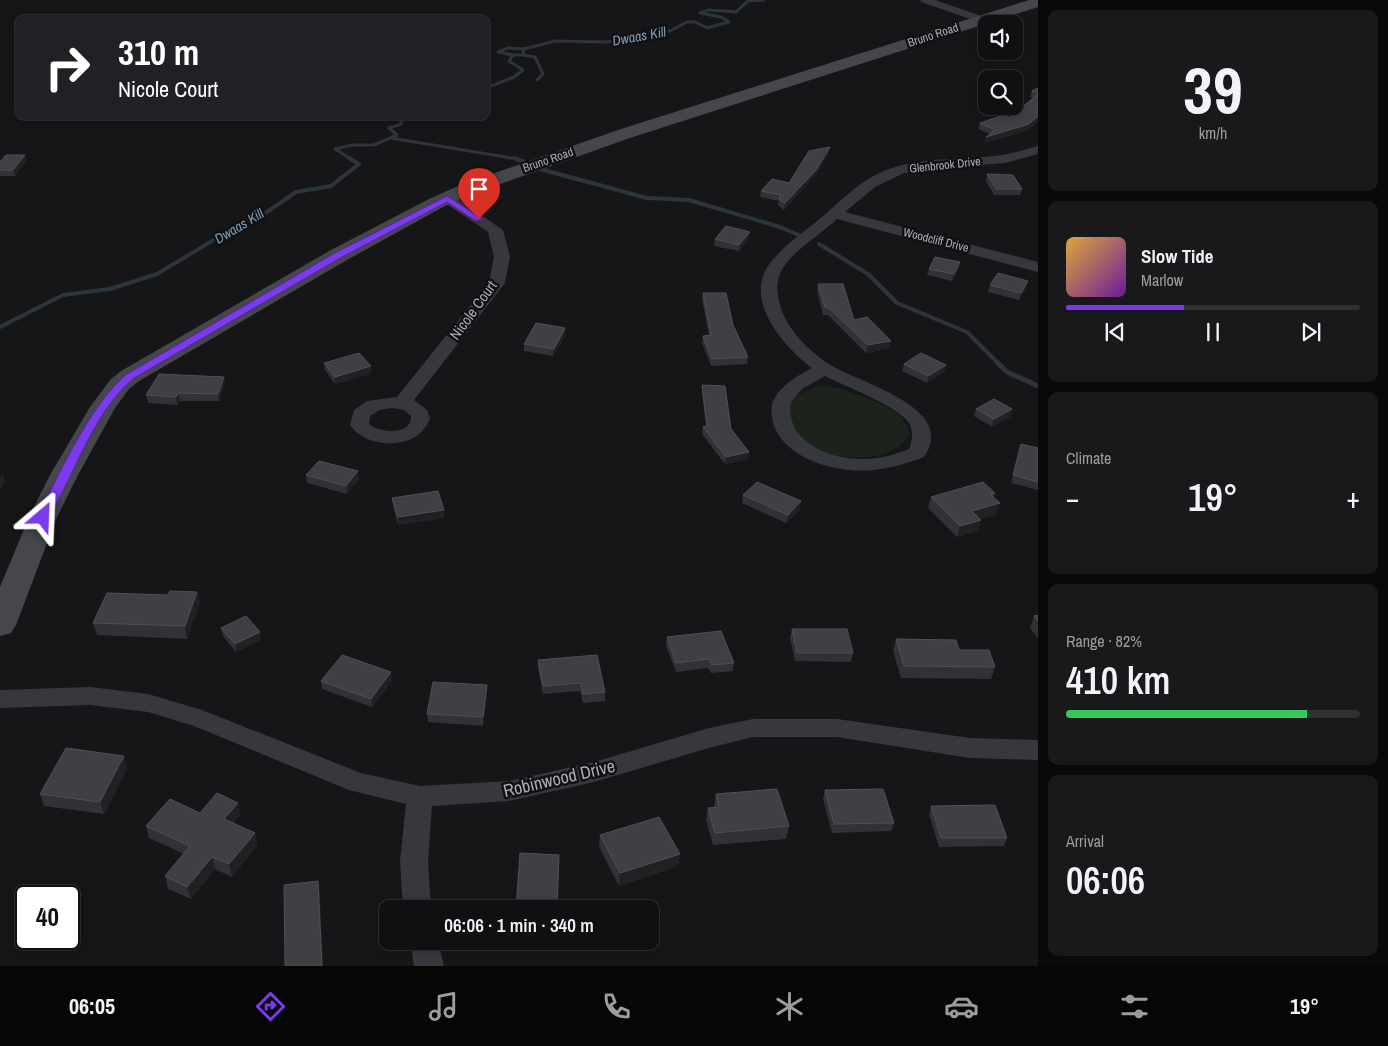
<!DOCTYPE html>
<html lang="en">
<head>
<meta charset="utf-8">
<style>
  :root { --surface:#101012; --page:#19191b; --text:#f1f3f6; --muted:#9c9d9f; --line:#303032; --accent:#7c3aed }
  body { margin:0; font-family:"Archivo Narrow",sans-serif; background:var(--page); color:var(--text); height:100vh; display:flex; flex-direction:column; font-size:19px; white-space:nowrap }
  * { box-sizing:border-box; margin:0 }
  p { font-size:16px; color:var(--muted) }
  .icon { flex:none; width:28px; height:28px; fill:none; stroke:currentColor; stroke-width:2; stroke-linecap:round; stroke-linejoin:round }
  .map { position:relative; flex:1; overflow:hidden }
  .panel { display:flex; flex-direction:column; gap:10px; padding:10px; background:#09090a; width:350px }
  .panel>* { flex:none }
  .guide { position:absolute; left:15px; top:15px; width:475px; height:105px; border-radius:10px; box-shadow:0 2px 8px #0003,0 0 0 1px var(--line); background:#202124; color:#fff; overflow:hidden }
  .controls { position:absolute; left:978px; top:15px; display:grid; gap:10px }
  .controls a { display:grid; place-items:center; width:45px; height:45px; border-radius:10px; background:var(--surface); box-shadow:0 2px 8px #0003,0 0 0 1px var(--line); font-size:25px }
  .speed { position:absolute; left:15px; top:885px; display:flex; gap:10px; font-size:25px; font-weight:700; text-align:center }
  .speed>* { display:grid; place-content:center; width:65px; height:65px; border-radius:50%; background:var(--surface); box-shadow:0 2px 8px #0003,0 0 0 1px var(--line); line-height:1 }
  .speed .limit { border:2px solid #111; border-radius:8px; background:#fff; color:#111 }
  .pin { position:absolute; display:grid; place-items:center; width:42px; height:42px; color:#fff; margin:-51px -21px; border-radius:50% 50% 50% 0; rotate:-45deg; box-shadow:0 0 5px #0007 }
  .pin .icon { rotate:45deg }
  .me { position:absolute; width:55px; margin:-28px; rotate:26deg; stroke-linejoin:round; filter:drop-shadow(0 0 4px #0008) }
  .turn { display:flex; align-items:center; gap:18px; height:105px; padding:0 20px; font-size:22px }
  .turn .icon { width:65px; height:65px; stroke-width:2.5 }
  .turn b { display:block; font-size:35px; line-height:42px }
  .big { font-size:38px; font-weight:600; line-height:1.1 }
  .panel .card { flex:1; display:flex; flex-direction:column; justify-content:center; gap:8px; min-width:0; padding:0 18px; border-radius:10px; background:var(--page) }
  .panel .dial { align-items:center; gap:0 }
  .dial b { font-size:65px; line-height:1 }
  .song { display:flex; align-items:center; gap:15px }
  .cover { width:60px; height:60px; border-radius:8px; background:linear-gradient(135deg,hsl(40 70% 55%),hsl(280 70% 35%)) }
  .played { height:5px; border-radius:2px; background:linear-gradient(90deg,var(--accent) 40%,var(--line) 40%) }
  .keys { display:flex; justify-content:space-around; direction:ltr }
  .heat { display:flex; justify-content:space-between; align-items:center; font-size:28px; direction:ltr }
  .charge { height:8px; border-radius:4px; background:linear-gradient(90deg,#34c759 82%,var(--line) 0) }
  .trip { position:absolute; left:379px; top:900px; width:280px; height:50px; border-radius:10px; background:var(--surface); box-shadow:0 2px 8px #0003,0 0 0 1px var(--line); font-weight:600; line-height:50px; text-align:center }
  .tab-bar { display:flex; height:80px; justify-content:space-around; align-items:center; background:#060607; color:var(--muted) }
  .tab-bar .icon { width:35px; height:35px }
  .tab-bar .on { color:var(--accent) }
  .tab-bar b { font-size:22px; color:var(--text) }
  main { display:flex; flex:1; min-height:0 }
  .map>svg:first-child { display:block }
  .green { fill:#1c231d }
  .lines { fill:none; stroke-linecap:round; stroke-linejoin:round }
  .stream-far2 { stroke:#2c353c; stroke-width:3 }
  .stream-far1 { stroke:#2c353c; stroke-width:4 }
  .stream { stroke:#2c353c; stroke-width:5 }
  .street { fill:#37383d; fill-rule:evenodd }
  .secondary { fill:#45474d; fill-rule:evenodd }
  .wall { fill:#323236 }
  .shaded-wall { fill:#212124 }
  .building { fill:#3f3f44; stroke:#4f5156 }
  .route { fill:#7c3aed; stroke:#51269a }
  .labels { text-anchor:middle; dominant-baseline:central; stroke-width:5; stroke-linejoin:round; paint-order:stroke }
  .far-street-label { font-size:12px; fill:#a8adb8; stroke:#111113 }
  .far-water-label { font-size:14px; font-style:italic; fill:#7f9bb3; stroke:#111113 }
  .street-label { font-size:15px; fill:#a8adb8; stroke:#111113 }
  .near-street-label { font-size:18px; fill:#a8adb8; stroke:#111113 }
</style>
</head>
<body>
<main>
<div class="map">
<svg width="1038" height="966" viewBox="0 0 1038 966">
  <rect width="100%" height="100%" fill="#161618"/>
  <path class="green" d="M820,386c19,0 66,17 80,30 5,5 7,11 10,17 -15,34 -87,29 -110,6 -10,-10 -10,-24 -10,-36l9,-9z"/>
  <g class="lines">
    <path class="stream-far2" d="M513,55l-15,-3 10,-4 16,1
      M523,55l12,2 8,17 -6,6
      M486,88l28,-11 9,-7 -14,-9 4,-6h10l1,-6 31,-8 49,1 25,-2 22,-9h19l17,-9h8l12,6 22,-6 -8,-5 -21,-4 9,-3 27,2 12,-11 16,-1
      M391,138l126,21
      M351,159l-16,-10 17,-4h22l23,-10 -8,-7 12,-4v-8"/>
    <path class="stream-far1" d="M514,158l11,4
      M540,169l107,29 42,2 91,27 21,9
      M819,244l49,30 29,29 70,29 32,32
      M0,327l63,-32 47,-6 47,-15 85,-51 25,-11 29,-20 35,-6 28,-22 -10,-6"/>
    <path class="stream" d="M997,362l10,10 31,14"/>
    <path class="street" d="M920,0h15l49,17 2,2 -2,2h-8l-55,-19z
      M1038,146v8l-33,9 -66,5 -35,5 -29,14 -30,25 193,50v10l-201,-53c-16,16 -49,34 -57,55 -5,12 -2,25 2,37 8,21 28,41 47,53 29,19 130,43 95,93 -24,9 -49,16 -75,13 -30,-3 -71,-18 -77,-52 -1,-6 -1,-13 2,-19 8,-15 24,-23 38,-31 -27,-20 -68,-66 -44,-102 14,-20 35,-33 53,-48 22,-19 42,-41 71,-50 33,-11 68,-8 102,-12 15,-1 29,-6 44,-10zM825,376c19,10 73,30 84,47 5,8 3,18 0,26 -15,6 -30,10 -46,10 -32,1 -79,-17 -72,-57l11,-13z
      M447,194l5,1 51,35 7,27 -5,26 -91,117 13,10 3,9c-3,6 -6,11 -12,16 -19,14 -55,10 -68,-10l4,-15 13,-9 30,-4 92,-115 5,-25 -6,-25 -46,-31 -2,-3 2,-3zM392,408l12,2 7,6c1,20 -32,17 -42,8l1,-8 10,-6z
      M90,687l58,7 54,16 159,63 59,13 89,-5 85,-19 115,-34 44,-9h84l133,19 68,2v20l-68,-2 -133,-21h-84l-44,11 -115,34 -85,19 -77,5 -4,55 3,48h-28l-3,-48 6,-57 -57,-14 -155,-64 -46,-14 -58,-7 -90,3v-18z
      M410,941h28l6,25h-30z"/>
    <path class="secondary" d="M1029,0h9v7l-408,131 -158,56 -29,13 -96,53 -208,121 -10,8 -14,19 -37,67 -21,42 -41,108 -5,8 -11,3v-49l29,-70 21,-42 40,-68 21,-28 10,-8 210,-121 98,-51 29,-13 160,-56z"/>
  </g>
  <path class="wall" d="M1038,88v33l-10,9 -43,13 1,-6 4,-3 -12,-5 2,-6 29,-5 24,-20 -3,-1 2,-6z
    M829,153l-14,23 -31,34 -6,-5 1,-4 -19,-4 1,-6 28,-8z
    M25,155l1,6 -11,15h-15v-14z
    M987,174l35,15 -2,6h-26l-8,-14z
    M715,239h34l-10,12 -25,-5z
    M929,269h30l-7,12 -25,-6z
    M818,284l36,36 36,28 -24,5 -38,-38h-5l-6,-24z
    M990,285l36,3 -7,12 -31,-8z
    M703,293l30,32 15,32 -1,7 -36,2 -9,-23 1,-7 6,-1 -7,-35z
    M565,328v8l-12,20 -29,-5v-7z
    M324,363l47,11 -36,10 -10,-14z
    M904,364l42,1 -2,7 -17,11 -25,-12z
    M224,377l1,7 -6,17h-39l-3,4 -29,-2 -2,-8z
    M702,385l29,44 18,23 -1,7 -23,5 -23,-30 1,-7 3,-1 -4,-34z
    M976,409h36l-2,8 -18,10 -18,-11z
    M1021,444l17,4v42l-27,-7z
    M306,475l53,4 -12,15 -40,-11z
    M995,493l-2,5 3,17 -15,4 -3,12 -21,6 -29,-29 3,-11z
    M743,495l57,14 -14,14 -44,-20z
    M392,498l52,12v8l-46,7 -5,-19z
    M197,592l3,11 -13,36 -90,-4 -4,-12 75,-28z
    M1038,615v23l-8,-10 4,-12z
    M221,628l39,4 1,8 -25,12 -13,-16z
    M792,629l61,24 -2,9 -56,-1 -5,-24z
    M667,637l67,26 -1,8 -22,2 -3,-5 -32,4 -10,-27z
    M896,639l99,28 -4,12 -90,-1 -8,-27z
    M538,660l67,32v9l-22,2 -3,-12 -37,3 -5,-26z
    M392,680l-20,27 -50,-18 -1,-8z
    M487,685v8l-4,33 -55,-4 -1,-8z
    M127,768l-23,46 -60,-8 -4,-12z
    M825,790l69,33 -3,8 -59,2 -9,-34z
    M716,794l73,32 -3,13 -73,6 -7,-25 2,-12 6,-1z
    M931,806l76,32 -3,8 -65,1 -10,-33z
    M240,815l-7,8 22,10 2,12 -25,32 -17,-8 -24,30 -23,-10 -3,-13 19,-22 -35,-16 -3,-12z
    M600,835l80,19 -2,12 -59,20 -20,-39z
    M515,941h40v3z"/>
  <path class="shaded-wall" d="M1038,116v5l-10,9 -43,13 1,-6z
    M830,147l-1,6 -14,23 -31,34 1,-7z
    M25,155l1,6 -11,15 -2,-6z
    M750,232l-1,7 -10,12v-6z
    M960,262l-1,7 -7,12 2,-7z
    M1028,281l-2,7 -7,12 2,-7z
    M565,328v8l-12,20 1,-7z
    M891,341l-1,7 -24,5 2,-8z
    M946,365l-2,7 -17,11 1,-7z
    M371,366v8l-36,10v-7z
    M224,377l1,7 -6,17 -1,-7z
    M178,393l2,8 -3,4 -1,-8z
    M1012,409l-2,8 -18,10 2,-8z
    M749,452l-1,7 -23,5 1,-7z
    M358,471l1,8 -12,15 -1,-8z
    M2,473l3,8 -5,9v-12z
    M801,501l-1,8 -14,14 2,-8z
    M1000,503l-4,12 -27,7 3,-11z
    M444,510v8l-46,7v-8z
    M981,520l-3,11 -21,6 3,-11z
    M197,592l3,11 -13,36 -2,-13z
    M260,632l1,8 -25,12 -1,-8z
    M391,672l1,8 -20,27 -1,-8z
    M487,685v8l-4,33v-9z
    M124,756l3,12 -23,46 -4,-12z
    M238,803l2,12 -13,17 -3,-13z
    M255,833l2,12 -25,32 -3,-13z
    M680,854l-2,12 -59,20 1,-13z
    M212,857l3,12 -24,30 -4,-12z
    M318,881l2,12 3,73h-1z"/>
  <path class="building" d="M1038,88v5l-6,-2z
    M1038,94v22l-9,8 -43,13 9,-7 -15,-7 24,-8 5,3z
    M830,147l-14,23 -31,33 -6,-4 2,-4 -20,-4 11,-12 17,4 20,-32z
    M6,155h19l-12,15h-13v-8z
    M987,174l26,1 9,14h-26z
    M726,226l24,6 -11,13 -24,-6z
    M935,257l25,5 -6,12 -25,-5z
    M998,273l30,8 -7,12 -31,-8z
    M818,284h25l11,36 13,-3 24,24 -23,4 -39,-37 -4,-1z
    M703,293h23l7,32 15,32 -36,2 -9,-23 8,-1z
    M536,323l29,5 -11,21 -30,-5z
    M359,353l12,13 -36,11 -11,-14z
    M921,353l25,12 -18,11 -24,-12z
    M159,374l65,3 -6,17 -40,-1 -2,4 -30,-2z
    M702,385l23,1 6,43 18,23 -23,5 -23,-30 4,-1z
    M994,399l18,10 -18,10 -18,-10z
    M1021,444l17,4v34l-25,-7z
    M319,461l39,10 -12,15 -40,-11z
    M757,482l44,19 -13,14 -45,-20z
    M983,482l12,11 -5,1 10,9 -28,8 9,9 -21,6 -29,-29z
    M438,491l6,19 -46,7 -6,-19z
    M170,591l27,1 -12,34 -92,-3 14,-30 61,2z
    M1038,615v6l-4,-5z
    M246,616l14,16 -25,12 -14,-16z
    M792,629h55l6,24h-56z
    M721,631l13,32 -22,2 -3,-6 -33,4 -9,-26z
    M896,639l60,1 3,10h30l6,17 -91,-1z
    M342,655l49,17 -20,27 -50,-18z
    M597,655l8,37 -22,2 -2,-11 -38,3 -5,-26z
    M433,682l54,3 -4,32 -56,-3z
    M66,748l58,8 -24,46 -60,-8z
    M777,789l12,37 -74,7 -7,-25 11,-1 -3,-13z
    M883,789l11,34 -60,1 -9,-34z
    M217,793l21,10 -14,16 31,14 -26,31 -17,-7 -25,30 -22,-11 25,-30 -44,-20 24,-27 30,14z
    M995,805l12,33h-66l-10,-32z
    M659,817l21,37 -60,19 -20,-38z
    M520,853l39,2 -2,54h-41z
    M318,881l4,85h-37l-1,-81z"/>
  <path class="route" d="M447,196l36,23 -7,2 -29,-19 -105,55 -208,121c-42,35 -59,97 -87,142h-8l-2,-3c22,-42 54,-114 90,-143l208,-121z"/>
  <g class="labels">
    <g class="far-street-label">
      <text transform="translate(933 35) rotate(-18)">Bruno Road</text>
      <text transform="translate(548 160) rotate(-19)">Bruno Road</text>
      <text transform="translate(945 165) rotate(-6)">Glenbrook Drive</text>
      <text transform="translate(936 240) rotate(14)">Woodcliff Drive</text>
    </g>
    <g class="far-water-label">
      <text transform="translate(639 36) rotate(-10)">Dwaas Kill</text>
      <text transform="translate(239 226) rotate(-31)">Dwaas Kill</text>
    </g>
    <g class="street-label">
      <text transform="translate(473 310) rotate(-54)">Nicole Court</text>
    </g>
    <g class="near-street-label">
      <text transform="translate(559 778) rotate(-13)">Robinwood Drive</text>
    </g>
  </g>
</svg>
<div class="controls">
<a><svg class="icon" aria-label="sound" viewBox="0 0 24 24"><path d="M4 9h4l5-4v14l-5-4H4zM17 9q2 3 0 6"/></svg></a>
<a><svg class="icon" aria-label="search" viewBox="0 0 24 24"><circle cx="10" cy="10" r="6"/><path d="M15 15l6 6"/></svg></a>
</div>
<div class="speed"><div class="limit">40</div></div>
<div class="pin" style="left:479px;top:219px;background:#d93025"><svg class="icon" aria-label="arrive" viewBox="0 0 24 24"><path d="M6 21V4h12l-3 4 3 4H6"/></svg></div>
<svg class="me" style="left:43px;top:517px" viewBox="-20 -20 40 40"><path d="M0-17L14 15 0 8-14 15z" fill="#7c3aed" stroke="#fff" stroke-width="4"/></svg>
<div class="trip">06:06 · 1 min · 340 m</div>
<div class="guide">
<div class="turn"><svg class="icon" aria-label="right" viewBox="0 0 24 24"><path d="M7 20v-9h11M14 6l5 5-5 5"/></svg><div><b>310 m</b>Nicole Court</div></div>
</div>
</div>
<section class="panel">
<div class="card dial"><b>39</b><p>km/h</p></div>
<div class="card">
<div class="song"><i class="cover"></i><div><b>Slow Tide</b><p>Marlow</p></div></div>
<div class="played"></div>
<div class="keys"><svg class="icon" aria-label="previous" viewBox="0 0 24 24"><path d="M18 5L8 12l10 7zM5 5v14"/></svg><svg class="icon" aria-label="pause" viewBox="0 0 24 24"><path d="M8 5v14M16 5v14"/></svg><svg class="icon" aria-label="next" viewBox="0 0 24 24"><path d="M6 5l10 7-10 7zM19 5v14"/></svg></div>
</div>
<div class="card"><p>Climate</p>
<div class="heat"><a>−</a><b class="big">19°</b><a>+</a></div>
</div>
<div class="card"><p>Range · 82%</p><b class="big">410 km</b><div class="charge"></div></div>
<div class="card"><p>Arrival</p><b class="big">06:06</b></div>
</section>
</main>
<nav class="tab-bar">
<b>06:05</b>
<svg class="icon on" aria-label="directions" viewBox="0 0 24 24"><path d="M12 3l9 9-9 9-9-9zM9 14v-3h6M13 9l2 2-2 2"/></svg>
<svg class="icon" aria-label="music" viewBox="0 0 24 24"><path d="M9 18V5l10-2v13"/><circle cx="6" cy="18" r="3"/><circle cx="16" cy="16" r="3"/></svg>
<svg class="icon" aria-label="phone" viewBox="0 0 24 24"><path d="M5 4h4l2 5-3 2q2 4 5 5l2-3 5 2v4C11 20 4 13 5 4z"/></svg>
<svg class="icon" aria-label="climate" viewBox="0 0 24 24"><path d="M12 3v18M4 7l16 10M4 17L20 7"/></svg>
<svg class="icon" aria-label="car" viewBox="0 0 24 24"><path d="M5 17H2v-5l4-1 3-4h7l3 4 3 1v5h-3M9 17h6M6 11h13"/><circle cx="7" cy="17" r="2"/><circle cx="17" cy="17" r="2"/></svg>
<svg class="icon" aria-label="filters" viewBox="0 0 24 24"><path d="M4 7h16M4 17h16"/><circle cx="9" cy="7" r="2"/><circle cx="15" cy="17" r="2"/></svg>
<b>19°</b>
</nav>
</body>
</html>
